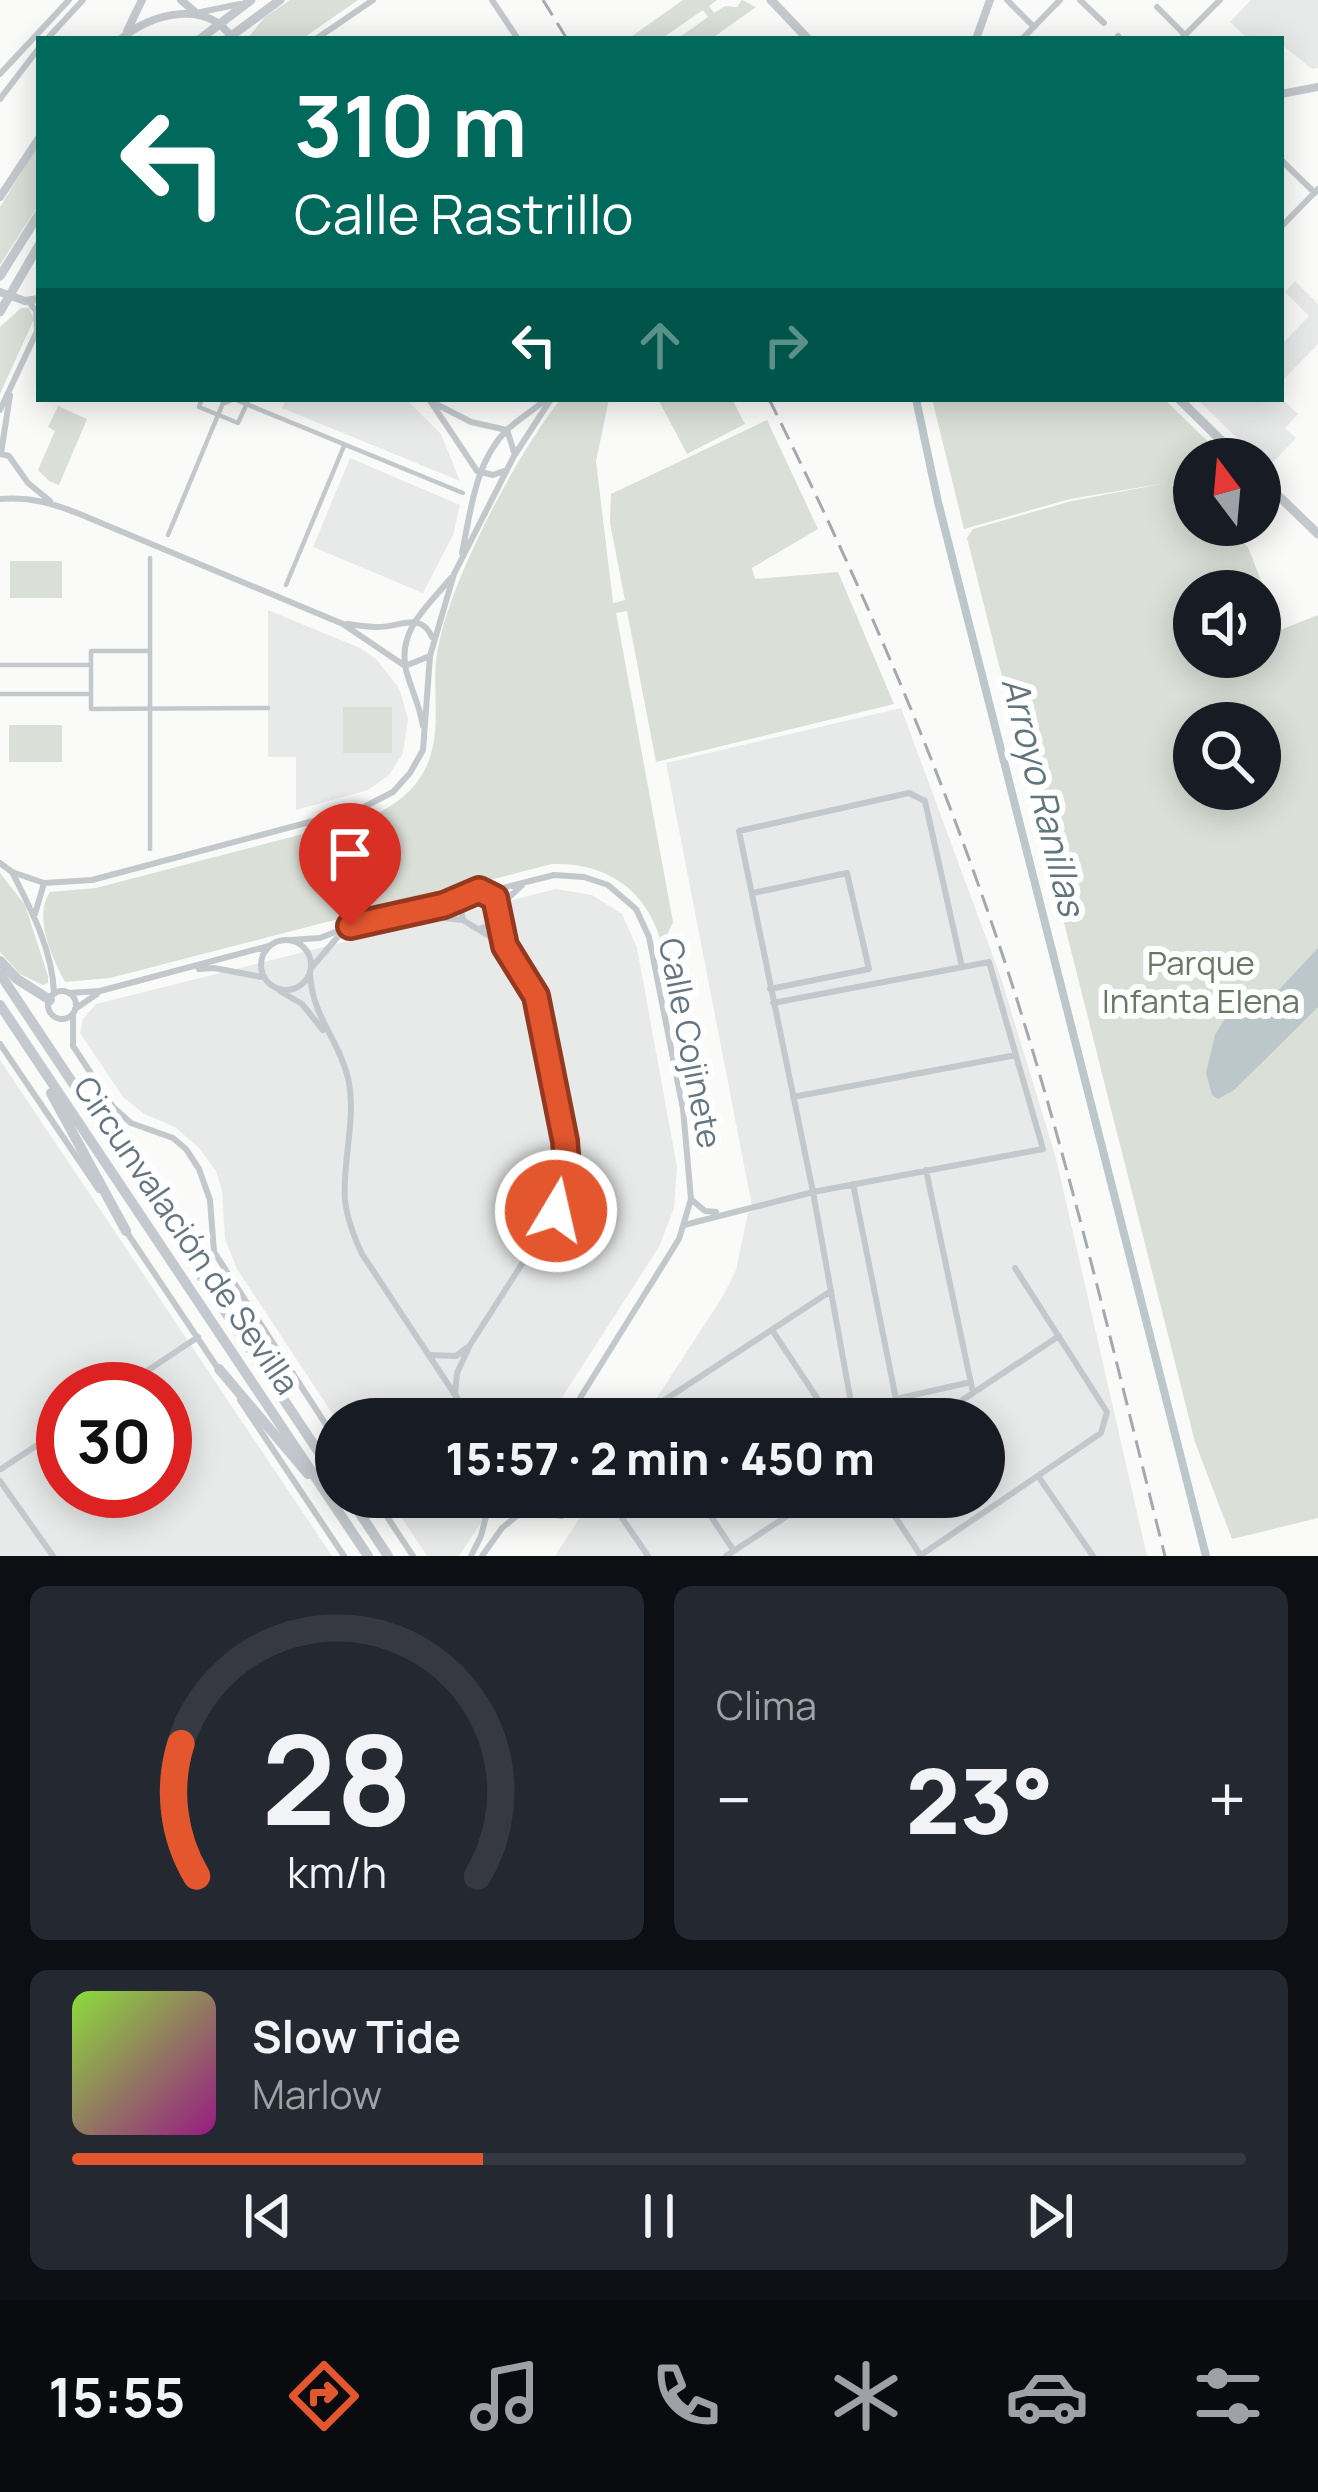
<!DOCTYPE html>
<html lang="es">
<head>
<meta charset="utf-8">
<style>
  :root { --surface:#171b24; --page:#242831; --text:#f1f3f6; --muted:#9ea1a6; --line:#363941; --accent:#e4572e }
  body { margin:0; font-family:Manrope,sans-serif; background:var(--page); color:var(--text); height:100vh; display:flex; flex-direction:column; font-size:45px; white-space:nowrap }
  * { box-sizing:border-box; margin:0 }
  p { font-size:39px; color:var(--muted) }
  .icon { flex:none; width:66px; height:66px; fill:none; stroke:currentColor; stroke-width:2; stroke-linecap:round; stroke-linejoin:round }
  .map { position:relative; height:1556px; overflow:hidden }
  .drawer { display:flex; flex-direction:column; gap:30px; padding:30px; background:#0d0f14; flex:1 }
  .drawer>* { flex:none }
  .banner { position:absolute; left:36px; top:36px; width:1248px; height:366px; border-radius:0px; box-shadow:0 6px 30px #0003; background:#00695c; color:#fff; overflow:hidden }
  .needle { width:78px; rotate:344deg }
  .buttons { position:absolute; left:1173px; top:438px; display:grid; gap:24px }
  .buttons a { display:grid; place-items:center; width:108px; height:108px; border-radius:50%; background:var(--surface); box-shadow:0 6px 30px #0003; font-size:60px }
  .speed { position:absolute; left:36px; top:1362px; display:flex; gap:24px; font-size:60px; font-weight:700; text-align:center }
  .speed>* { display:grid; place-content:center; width:156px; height:156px; border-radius:50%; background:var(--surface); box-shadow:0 6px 30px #0003; line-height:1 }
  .speed .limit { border:18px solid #d22; background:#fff; color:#111 }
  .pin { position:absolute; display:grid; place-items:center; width:102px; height:102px; color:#fff; margin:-123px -51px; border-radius:50% 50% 50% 0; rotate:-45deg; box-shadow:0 0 12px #0007 }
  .pin .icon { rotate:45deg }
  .me { position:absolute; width:132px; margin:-66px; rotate:9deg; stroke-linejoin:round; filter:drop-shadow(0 0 9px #0008) }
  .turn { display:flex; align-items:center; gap:42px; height:252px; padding:0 60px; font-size:54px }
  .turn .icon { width:156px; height:156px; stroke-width:2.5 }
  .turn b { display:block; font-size:84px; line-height:102px }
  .lanes { display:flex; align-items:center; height:114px; padding:0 60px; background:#0003; justify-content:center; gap:60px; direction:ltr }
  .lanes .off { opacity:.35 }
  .big { font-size:90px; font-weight:800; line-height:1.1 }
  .drawer .tile { flex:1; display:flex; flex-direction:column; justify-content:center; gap:18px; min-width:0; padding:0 42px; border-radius:18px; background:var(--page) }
  .drawer .dial { align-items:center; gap:0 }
  .dial svg { height:312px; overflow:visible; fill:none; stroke:var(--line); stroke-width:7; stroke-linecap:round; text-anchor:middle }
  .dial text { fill:var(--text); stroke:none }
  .song { display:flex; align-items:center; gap:36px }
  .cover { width:144px; height:144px; border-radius:18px; background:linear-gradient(135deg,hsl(90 70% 55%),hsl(310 70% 35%)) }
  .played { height:12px; border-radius:6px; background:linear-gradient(90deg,var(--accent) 35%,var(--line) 35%) }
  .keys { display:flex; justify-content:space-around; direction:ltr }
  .heat { display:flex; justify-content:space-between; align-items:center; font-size:66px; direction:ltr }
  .drawer .tiles { flex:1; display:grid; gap:30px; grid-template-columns:1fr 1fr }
  .tile:last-child { grid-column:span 2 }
  .trip { position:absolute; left:315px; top:1398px; width:690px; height:120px; border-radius:60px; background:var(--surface); box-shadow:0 6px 30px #0003; font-weight:800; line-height:120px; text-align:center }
  .menu { display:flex; height:192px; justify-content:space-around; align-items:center; background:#090b0e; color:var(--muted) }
  .menu .icon { width:84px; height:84px }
  .menu .selected { color:var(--accent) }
  .menu b { font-size:54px; color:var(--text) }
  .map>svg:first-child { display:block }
  .built { fill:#e8e9e9; fill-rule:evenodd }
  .green { fill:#dadfd7; fill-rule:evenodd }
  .water { fill:#bbc7cb }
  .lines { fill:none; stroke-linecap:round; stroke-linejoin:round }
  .canal { stroke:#bbc7cb; stroke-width:8 }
  .pedestrian { stroke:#c3c8cc; stroke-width:4.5 }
  .minor { stroke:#c3c8cc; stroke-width:6 }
  .tertiary { stroke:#c3c8cc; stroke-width:8 }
  .secondary { stroke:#c3c9ce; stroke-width:9 }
  .primary { stroke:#c3c9ce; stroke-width:9 }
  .motorway { stroke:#c3c9ce; stroke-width:10 }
  .rail { stroke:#a2aab0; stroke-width:3; stroke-dasharray:18 9; stroke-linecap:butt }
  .route-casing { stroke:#94391e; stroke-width:30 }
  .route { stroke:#e4572e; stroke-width:21 }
  .labels { text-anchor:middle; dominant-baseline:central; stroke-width:12; stroke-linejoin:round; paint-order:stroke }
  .park-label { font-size:33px; fill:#687a64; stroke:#fff }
  .street-label { font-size:33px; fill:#657683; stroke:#fff }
  .water-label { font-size:36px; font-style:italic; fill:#60757c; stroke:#fff }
</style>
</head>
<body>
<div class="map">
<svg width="1318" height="1556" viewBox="0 0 1318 1556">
  <rect width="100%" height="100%" fill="#fafaf8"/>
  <path class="built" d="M1251,0h67v68l-6,1 -31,-25v-5h-33l-18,-17z
    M1295,281l23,23v40l-37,38v-37l28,-29 -24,-24z
    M1281,398l17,16 -13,14 11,10 -28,30 -71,-69z
    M286,399h120l35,35 19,47 -178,-73z
    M350,458l110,47 -7,30 -30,58 -110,-46z
    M268,610l92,38 16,11 23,29 9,31 -5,34 -14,22 -21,15 -72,20v-53h-28z
    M901,708l100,270 55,180 91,398h-592l38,-59h391v-78h-341l80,-123 13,-26 12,-57 5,-2 -87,-448z
    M556,889l36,6 30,19 15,34 40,219 -3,41 -15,39 -111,172h-212l-99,-150 -12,-30 -3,-49 -6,-19 -17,-23 -24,-21 -31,-13 -21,-17 -43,-64 3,-14 13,-15z
    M0,1060l332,496h-332zM63,1389h102v102h-102z
    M388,1497h110l-39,59h-32z"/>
  <path class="green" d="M290,0h68l-56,39h-55l18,-22z
    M683,0h34l-8,6 5,7 11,-7 12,1 5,-7 14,7 -45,32h-34l31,-22 -5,-7 -42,29h-33z
    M39,143v61l-39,61v-58z
    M21,308h8l5,11 -34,75v-67z
    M561,399h48l-13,62 17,142 12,-3 -15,-77 1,-29 156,-74 51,109 -66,39 3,11 83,-7 56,132 -238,58 -29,-151 -11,2 57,309 -11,24c-13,-55 -55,-84 -110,-82l-442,114 -45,4c-13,-24 -32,-66 -15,-90l46,-4 276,-72c23,-11 43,-25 54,-49 18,-37 4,-80 12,-119 13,-69 79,-195 123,-249z
    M658,399h74l13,25 -58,30z
    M932,399h232l62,60h-32v17l-23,9 23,13v27h31l23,22 32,83 38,-15v903l-86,21 -37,-97 -228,-904 6,-9 99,-28 94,-18 -96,16 -106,30zM1194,591h66v66h-66zM1194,723h66v66h-66z
    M58,406l29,13 -28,66 -10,-4 -11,-11 17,-39 -7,-4z
    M10,561h52v37h-52z
    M343,707h49v46h-49z
    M9,725h53v37h-53z
    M0,873l25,32 23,71v7l-5,2 -23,-11 -20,-22z"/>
  <path class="water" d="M1318,948v59l-84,83 -16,9 -6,-4 -6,-22 9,-38 9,-15 51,-26z"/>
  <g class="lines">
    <path class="canal" d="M916,399l22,103 268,1054"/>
    <path class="pedestrian" d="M202,399l-3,8 39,16 11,-24
      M219,399l6,4 9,-4 229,94
      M168,535l55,-132
      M286,585l58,-139
      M0,665h91v-14h57
      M91,665v29
      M0,694h91v15l177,-1
      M150,849v-291"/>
    <path class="minor" d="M492,0l26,39
      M1007,0l27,27
      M1080,0l24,23
      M1157,7l27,27
      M196,13l44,-9
      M1118,36l2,3
      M47,39l36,-39
      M316,39l57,-39
      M1022,39l38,-39
      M1181,39l39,-39
      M0,74l69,-74
      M0,99l39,-51
      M1281,160l34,33
      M1281,227l37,-38
      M29,302l7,9 1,20
      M429,399l48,72 16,4 11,-4
      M436,404l35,18 36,8 7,22
      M0,410l39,-83
      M1,453l9,-58
      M0,454l9,2 19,27 22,18
      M0,499c30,-3 55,5 82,16l261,109 62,42 25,-10
      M462,553c9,-43 13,-92 46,-124 12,-11 26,-19 38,-30
      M347,624c10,1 21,3 31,3 23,0 42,-16 54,10
      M423,726c-3,-20 -12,-37 -17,-56 -9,-40 22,-64 45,-92
      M0,863l12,9 32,11 48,-3 270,-72 31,-16 17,-19 13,-23 7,-94 24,-82 60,-118 37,-57
      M13,874c19,37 40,78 41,120
      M487,892l67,-17 30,2 24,8 28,24 13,28 34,172 8,90 -12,40 -112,180
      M753,893l94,-20 22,96 -99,20
      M499,907l24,-23
      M35,914l9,-31
      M412,915l51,5
      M498,915l6,28
      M290,940l30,-2 30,-12 111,-27
      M261 965a25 25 0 1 1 50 0a25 25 0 1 1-50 0Z
      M312,967l30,-35
      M199,969l15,-1 48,9
      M310,974c3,45 28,63 38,104 9,41 -6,82 -3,122 2,19 9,37 17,54l109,165
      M280,991l22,13 21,26
      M48 1005a14 14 0 1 1 28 0a14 14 0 1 1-28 0Z
      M69,993l31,-2 169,-45
      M75,1009l22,-15
      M73,1013v33l40,61 18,16 42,15 13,11 13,20 11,31 4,52 122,188
      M0,1044l99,146
      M793,1097l223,-42
      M926,1170l47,223
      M853,1184l47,235
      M692,1200l13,11 11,1
      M684,1225l129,-33 230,-43 -54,-187 -216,41
      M126,1231l93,139
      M772,1330l59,89
      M431,1355l25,1 12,-9
      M120,1389l78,-52
      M455,1394l2,-21 13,-28 86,-134 11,-42 -31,-173 -31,-50 -42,-26 -3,-14 3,-8 16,-8 16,8 4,9 -8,17 -11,5
      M896,1399l75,-17
      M240,1400l104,156
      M652,1419l11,-18 168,-110
      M854,1419l-41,-227 -74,-361 170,-38 16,8 37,166
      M934,1419l125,-83
      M1,1469l62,-41
      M1038,1476l55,80
      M0,1481l53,75
      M374,1497l39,59
      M495,1497c13,19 36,19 50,0
      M554,1497l8,19
      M620,1497l-2,15 30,44
      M698,1497l36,54
      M882,1497l39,59
      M531,1510l31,6
      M921,1555l180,-122 6,-21 -92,-144
      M471,1556l10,-20 10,-39
      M482,1556l20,-28 17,-14
      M726,1556l90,-59"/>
    <path class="tertiary" d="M181,0l14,12
      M127,31l15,-31
      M121,39c31,-27 87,-39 111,-1
      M976,39l14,-39
      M1281,94l37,-7
      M0,197l39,-59
      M0,292l25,9 14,-2"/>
    <path class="secondary" d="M771,0l37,39
      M1179,399l61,60
      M1260,478l58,56"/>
    <path class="primary" d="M200,39l51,-39
      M227,39l53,-39
      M0,276l39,-62
      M0,312l39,-67"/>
    <path class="motorway" d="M0,961l17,18 33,21
      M0,974l336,504
      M0,1005l368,551
      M51,1093l75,138
      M219,1369l89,105
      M349,1497l39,59"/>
    <path class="rail" d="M543,0l24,39
      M769,399c97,194 184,397 249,604 57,182 100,368 147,553"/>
  </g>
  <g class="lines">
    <defs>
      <path id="route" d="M350,926l94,-21 35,-15 16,8 10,48 31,50 29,145 2,27 -11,43"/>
    </defs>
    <use href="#route" class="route-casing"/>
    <use href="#route" class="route"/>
  </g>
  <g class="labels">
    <g class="park-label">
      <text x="1201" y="962">Parque<tspan x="1201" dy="38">Infanta Elena</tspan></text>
    </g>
    <g class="street-label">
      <text transform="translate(691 1043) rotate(79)">Calle Cojinete</text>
      <text transform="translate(187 1235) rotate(56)">Circunvalación de Sevilla</text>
    </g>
    <g class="water-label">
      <text transform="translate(1044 796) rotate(76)">Arroyo Ranillas</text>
    </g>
  </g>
</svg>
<div class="buttons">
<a><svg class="needle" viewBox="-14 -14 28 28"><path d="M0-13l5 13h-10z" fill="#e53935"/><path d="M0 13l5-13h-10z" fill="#9ea1a6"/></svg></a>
<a><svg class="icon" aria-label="sound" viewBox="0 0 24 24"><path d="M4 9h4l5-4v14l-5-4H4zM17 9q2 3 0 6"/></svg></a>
<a><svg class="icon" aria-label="search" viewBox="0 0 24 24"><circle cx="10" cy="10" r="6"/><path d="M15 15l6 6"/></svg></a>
</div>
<div class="speed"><div class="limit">30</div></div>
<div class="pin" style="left:350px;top:926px;background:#d93025"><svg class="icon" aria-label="arrive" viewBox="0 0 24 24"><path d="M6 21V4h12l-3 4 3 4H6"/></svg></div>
<svg class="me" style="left:556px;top:1211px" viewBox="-20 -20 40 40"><circle r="17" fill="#e4572e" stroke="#fff" stroke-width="3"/><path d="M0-11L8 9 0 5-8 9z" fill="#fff"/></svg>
<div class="trip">15:57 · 2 min · 450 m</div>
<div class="banner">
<div class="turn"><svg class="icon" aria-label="left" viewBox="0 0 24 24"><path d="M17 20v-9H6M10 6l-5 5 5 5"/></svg><div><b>310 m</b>Calle Rastrillo</div></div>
<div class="lanes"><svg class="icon" aria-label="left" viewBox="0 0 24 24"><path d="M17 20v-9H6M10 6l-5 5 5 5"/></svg><svg class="icon off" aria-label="ahead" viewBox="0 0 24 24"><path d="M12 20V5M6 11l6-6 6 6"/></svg><svg class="icon off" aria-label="right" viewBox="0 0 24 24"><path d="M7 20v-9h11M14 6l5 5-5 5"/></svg></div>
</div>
</div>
<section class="drawer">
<div class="tiles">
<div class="tile dial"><svg viewBox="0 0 100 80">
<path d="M14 69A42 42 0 1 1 86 69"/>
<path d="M14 69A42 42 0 0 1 10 35" stroke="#e4572e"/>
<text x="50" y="56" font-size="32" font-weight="700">28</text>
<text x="50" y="72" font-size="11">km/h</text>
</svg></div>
<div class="tile"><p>Clima</p>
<div class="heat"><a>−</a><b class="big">23°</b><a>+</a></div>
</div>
<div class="tile">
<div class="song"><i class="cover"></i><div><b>Slow Tide</b><p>Marlow</p></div></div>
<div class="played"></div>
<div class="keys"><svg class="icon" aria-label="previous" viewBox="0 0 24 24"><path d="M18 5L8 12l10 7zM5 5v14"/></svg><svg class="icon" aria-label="pause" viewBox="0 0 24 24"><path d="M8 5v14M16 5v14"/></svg><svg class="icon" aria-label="next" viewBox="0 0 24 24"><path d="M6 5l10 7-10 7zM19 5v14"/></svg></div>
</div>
</div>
</section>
<nav class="menu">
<b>15:55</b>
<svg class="icon selected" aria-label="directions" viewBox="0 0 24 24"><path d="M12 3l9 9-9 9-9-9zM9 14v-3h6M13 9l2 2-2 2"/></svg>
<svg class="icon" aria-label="music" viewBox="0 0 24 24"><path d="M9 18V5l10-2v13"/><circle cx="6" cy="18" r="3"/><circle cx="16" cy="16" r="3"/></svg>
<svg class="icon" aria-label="phone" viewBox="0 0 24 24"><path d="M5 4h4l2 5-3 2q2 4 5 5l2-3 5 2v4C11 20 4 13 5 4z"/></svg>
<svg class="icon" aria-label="climate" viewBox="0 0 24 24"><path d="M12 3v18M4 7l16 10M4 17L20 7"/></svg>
<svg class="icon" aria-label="car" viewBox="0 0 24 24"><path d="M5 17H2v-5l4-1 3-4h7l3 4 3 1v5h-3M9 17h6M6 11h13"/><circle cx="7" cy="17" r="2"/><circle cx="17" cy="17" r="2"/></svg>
<svg class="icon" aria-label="filters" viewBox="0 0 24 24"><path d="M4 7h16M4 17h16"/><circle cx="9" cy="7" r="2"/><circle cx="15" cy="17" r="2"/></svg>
</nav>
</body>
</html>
